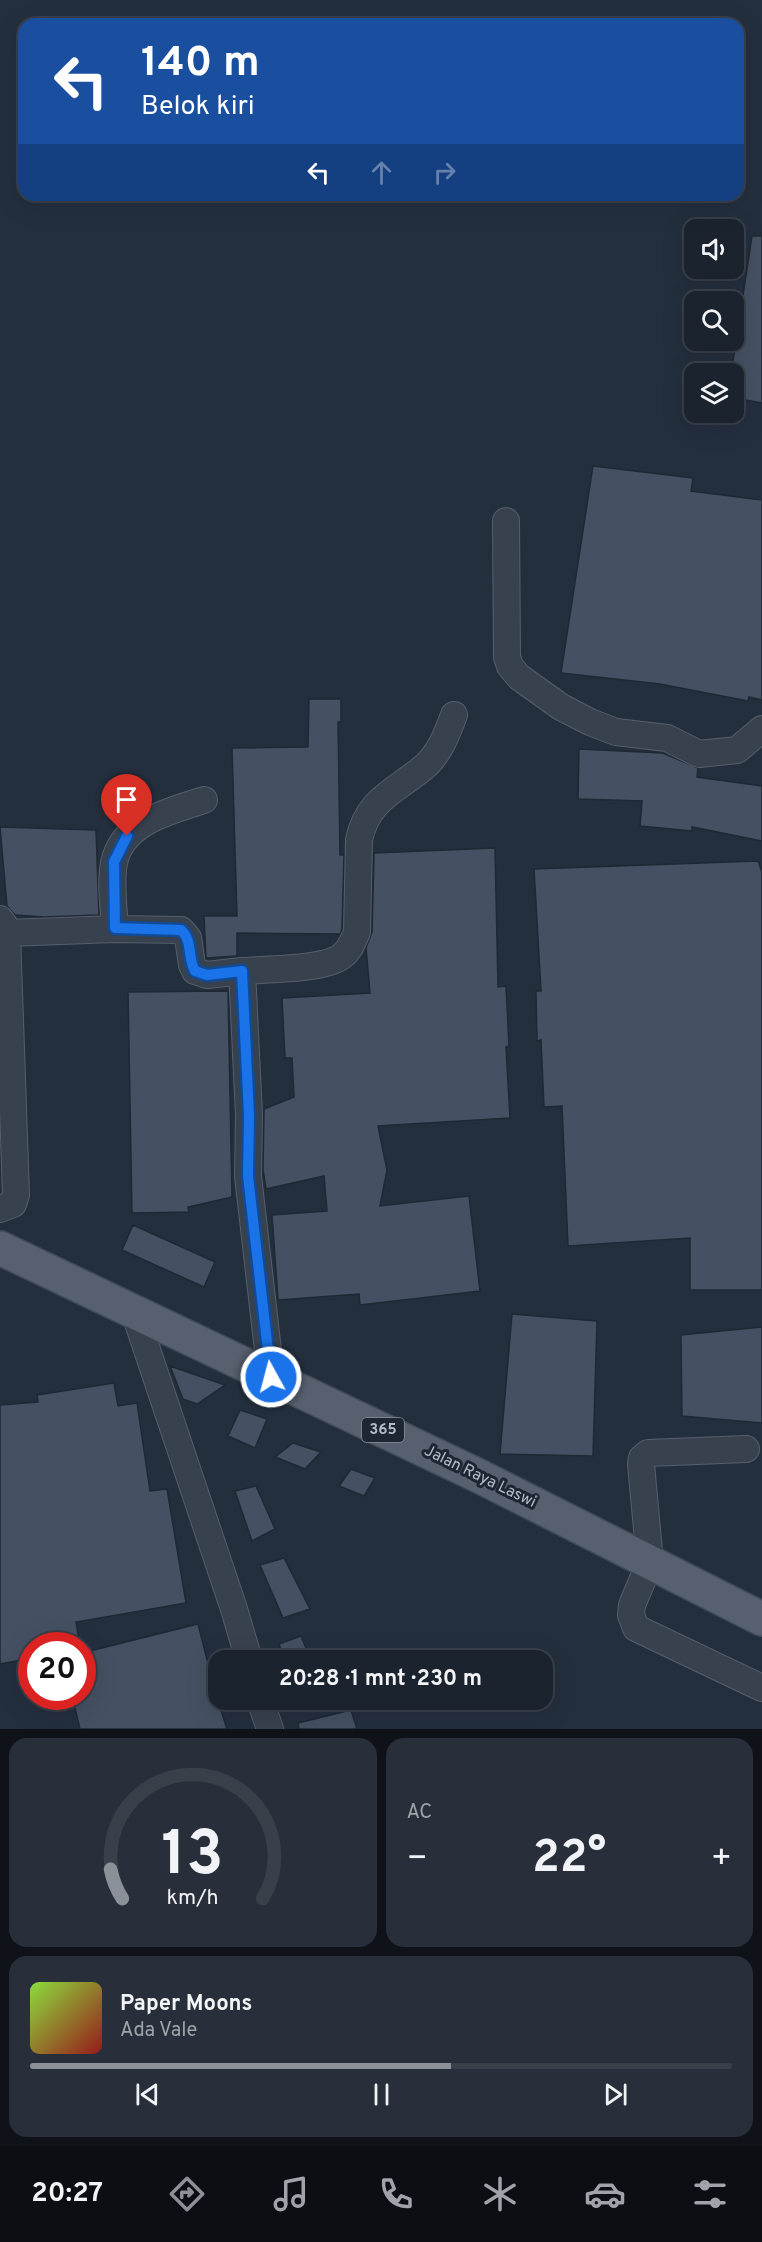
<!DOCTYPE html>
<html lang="id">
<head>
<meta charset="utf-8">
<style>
  :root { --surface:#1b232e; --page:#282f3a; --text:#f1f3f6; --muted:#a0a4aa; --line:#39404a; --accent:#8c9099 }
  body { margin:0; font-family:Overpass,sans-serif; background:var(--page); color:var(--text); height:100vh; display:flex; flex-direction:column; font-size:22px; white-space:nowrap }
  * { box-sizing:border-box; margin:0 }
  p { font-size:20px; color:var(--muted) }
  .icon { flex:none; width:33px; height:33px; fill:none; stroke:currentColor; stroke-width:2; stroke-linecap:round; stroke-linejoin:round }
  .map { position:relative; height:1729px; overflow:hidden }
  .details { display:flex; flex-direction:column; gap:9px; padding:9px; background:#0f1319; flex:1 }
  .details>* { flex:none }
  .top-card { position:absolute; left:18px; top:18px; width:726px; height:183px; border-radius:18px; box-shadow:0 6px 24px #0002,0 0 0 2px var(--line); background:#1a4fa0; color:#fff; overflow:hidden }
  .fabs { position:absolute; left:684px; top:219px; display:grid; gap:12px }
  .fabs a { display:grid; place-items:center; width:60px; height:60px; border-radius:12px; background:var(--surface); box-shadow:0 6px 24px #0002,0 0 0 2px var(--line); font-size:30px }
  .speed { position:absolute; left:18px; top:1632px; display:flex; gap:12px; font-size:30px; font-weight:700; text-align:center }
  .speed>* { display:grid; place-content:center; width:78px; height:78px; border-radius:50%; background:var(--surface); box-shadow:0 6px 24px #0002,0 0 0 2px var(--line); line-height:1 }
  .speed .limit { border:9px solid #d22; background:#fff; color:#111 }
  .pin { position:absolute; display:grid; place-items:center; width:51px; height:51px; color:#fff; margin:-62px -26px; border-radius:50% 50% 50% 0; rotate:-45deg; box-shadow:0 0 6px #0007 }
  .pin .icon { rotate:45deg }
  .me { position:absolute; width:66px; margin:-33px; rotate:353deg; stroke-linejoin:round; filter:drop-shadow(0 0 4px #0008) }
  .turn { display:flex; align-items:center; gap:21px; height:126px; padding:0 24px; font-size:27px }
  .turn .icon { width:78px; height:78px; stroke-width:2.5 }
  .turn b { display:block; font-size:42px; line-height:51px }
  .lanes { display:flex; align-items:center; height:57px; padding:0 24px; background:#0003; justify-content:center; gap:30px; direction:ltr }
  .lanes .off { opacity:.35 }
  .big { font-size:45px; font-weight:700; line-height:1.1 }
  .details .widget { flex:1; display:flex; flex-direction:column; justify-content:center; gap:9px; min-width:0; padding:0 21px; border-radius:18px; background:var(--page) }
  .details .dial { align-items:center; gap:0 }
  .dial svg { height:156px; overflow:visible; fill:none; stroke:var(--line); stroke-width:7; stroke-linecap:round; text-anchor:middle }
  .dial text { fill:var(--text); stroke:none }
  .song { display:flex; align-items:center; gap:18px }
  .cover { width:72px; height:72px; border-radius:9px; background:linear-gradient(135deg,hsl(90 70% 55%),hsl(0 70% 35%)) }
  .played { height:6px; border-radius:3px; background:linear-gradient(90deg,var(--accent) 60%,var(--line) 60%) }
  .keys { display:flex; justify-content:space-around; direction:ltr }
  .heat { display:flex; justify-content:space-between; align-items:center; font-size:33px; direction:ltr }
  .details .tiles { flex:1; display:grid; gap:9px; grid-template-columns:1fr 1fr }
  .widget:last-child { grid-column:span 2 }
  .trip { position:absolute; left:208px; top:1650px; width:345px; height:60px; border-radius:18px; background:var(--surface); box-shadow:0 6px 24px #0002,0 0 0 2px var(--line); font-weight:700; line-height:60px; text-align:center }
  .tabs { display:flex; height:96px; justify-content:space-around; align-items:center; background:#0b0e12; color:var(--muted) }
  .tabs .icon { width:42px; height:42px }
  .tabs .active { color:var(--accent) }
  .tabs b { font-size:27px; color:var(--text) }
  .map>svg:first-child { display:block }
  .building { fill:#455162; stroke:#1f2835; stroke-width:1.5 }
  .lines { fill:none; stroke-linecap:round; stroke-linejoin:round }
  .minor-casing { stroke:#565f6c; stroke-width:28 }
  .major-casing { stroke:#414a57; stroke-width:36 }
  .minor { stroke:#38414e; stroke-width:26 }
  .major { stroke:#56606e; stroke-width:33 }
  .route-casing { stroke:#114b97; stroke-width:15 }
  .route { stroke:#1a73e8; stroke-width:10 }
  .labels { text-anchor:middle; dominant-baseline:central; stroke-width:6; stroke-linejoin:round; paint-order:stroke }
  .shield { fill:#1d2633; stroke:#878f9c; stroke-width:1.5 }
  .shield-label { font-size:15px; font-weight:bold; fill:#b4bcc9 }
  .street-label { font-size:16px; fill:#b4bcc9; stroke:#1d2633 }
</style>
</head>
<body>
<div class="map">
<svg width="762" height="1729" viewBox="0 0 762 1729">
  <rect width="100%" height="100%" fill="#242f3e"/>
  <path class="building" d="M752,236h10v167l-28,-5v-24h-3z
    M593,466l100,12 -2,13 71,9v200l-13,-3 -1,4 -88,-17 -99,-11z
    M309,699h32v23h-3l2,133h4l-2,74 -2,5 -103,-1v23l-31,2 -2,-42h33l-5,-168 76,-1z
    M579,749l84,4 35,15 -1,9 65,9v55l-70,-14v4l-52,-5 2,-25 -64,-2z
    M0,827l96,3 3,85 -55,2 -29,-2 -8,-9z
    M495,848l3,139 8,-1 3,60 -3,1 4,71 -132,8 9,44 -7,36 89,-10 11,95 -120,14 -1,-11 -81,6 -6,-85 55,-4 -3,-35 -58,13 -3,-20 1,-60 30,-12 -2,-39h-7l-3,-60 88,-5 -4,-45 6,-16 2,-79z
    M758,861l4,11v418h-72v-52l-122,8 -6,-140 -18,1 -3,-67 -4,1 -1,-50h5l-7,-122z
    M228,991l4,206 -44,10 1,5 -57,1 -4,-221z
    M133,1225l82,37 -11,25 -82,-37z
    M512,1314l85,7 -4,135 -93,-2z
    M762,1327v96l-80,-7 -1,-81z
    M170,1366l55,19 -28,19 -14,-5z
    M114,1383l4,23 19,-3 13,88 17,-2 19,114 -110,19 4,24h-48v12l-32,6v-259l38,-3 -1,-7z
    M240,1410l27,9 -12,29 -27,-12z
    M293,1443l28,9 -16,17 -30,-12z
    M351,1469l24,9 -11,18 -25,-10z
    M256,1486l19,43 -23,12 -17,-50z
    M284,1558l26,51 -27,9 -23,-53z
    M198,1624l17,67 12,38h-147l-8,-33h10v-43z
    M301,1636l10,24h-26l-6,-16z
    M351,1710l6,19h-58l-1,-6z"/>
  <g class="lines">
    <defs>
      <path id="minor" d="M506,521l1,136 3,9 9,11 42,30 29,15 26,10 51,6 32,16 38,-4 25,-21
        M0,919l5,7 2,7 9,262 -3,9 -13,5
        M115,929l66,1 7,8 4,27 3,6 12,4 35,-4
        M7,933l108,-4c-1,-21 -5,-45 -1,-66 8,-41 56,-52 90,-63
        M135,1314l99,295 15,51
        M271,1377l-23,-201 1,-61 -7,-144c24,-2 82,-1 100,-15 8,-6 11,-15 15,-24l2,-92c8,-40 36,-49 64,-72 16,-13 24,-34 31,-53
        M746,1449l-98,4 -6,5 -1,6 9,98 -18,43 -1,10 5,13 126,60
        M260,1700l10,29"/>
      <path id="major" d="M0,1248l481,229 281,142"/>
    </defs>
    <use href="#minor" class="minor-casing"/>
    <use href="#major" class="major-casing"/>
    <use href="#minor" class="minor"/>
    <use href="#major" class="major"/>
  </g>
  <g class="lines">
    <defs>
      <path id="route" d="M127,836l-13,26 1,66 66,2c12,10 6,27 14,41l12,4 35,-4 7,144 -1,61 23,201"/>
    </defs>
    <use href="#route" class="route-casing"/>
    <use href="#route" class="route"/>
  </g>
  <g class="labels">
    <rect class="shield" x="362" y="1418" width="42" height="24" rx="4.5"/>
    <g class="shield-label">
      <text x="383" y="1430">365</text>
    </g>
    <g class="street-label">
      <text transform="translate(480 1477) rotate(26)">Jalan Raya Laswi</text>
    </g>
  </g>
</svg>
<div class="fabs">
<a><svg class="icon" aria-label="sound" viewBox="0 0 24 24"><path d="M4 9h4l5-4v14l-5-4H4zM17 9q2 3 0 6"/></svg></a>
<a><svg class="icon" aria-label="search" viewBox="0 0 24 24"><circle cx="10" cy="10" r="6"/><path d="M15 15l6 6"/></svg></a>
<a><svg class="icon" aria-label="layers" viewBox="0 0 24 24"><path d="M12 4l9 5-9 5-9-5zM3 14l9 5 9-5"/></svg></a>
</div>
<div class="speed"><div class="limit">20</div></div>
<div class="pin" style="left:127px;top:836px;background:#d93025"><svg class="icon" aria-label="arrive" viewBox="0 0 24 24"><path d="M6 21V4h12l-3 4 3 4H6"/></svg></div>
<svg class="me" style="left:271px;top:1377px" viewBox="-20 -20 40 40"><circle r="17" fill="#1a73e8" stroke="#fff" stroke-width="3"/><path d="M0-11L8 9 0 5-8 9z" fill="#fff"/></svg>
<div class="trip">20:28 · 1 mnt · 230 m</div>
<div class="top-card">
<div class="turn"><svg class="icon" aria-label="left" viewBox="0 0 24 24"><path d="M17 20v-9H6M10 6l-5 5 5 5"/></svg><div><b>140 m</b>Belok kiri</div></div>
<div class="lanes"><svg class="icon" aria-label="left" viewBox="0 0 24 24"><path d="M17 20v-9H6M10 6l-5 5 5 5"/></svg><svg class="icon off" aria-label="ahead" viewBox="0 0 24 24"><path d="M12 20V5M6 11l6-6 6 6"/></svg><svg class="icon off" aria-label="right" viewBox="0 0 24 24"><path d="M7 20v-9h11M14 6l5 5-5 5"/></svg></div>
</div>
</div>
<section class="details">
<div class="tiles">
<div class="widget dial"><svg viewBox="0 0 100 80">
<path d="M14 69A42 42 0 1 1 86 69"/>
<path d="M14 69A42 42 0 0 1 8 54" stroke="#8c9099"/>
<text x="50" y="56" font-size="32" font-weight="700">13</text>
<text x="50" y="72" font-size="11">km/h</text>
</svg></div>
<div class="widget"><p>AC</p>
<div class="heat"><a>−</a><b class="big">22°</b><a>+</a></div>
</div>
<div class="widget">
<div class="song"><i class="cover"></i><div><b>Paper Moons</b><p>Ada Vale</p></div></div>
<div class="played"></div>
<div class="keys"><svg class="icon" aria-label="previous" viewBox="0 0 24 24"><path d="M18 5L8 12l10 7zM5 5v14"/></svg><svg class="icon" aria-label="pause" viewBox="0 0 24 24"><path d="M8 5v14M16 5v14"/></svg><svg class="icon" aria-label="next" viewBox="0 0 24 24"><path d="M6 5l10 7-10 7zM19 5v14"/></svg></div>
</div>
</div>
</section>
<nav class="tabs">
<b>20:27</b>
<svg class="icon active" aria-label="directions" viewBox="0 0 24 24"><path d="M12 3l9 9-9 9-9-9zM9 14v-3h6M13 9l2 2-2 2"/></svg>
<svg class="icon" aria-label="music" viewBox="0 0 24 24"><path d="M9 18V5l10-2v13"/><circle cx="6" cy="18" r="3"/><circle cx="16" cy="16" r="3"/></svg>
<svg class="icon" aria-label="phone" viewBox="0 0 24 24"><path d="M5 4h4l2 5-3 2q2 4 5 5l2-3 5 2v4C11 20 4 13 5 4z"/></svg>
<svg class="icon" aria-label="climate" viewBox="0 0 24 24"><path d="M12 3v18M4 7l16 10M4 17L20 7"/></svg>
<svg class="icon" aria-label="car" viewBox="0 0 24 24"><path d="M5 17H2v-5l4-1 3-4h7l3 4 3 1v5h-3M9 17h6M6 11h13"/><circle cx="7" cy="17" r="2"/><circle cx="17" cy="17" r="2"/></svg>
<svg class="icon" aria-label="filters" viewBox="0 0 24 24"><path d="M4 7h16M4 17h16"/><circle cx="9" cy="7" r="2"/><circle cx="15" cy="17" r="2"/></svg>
</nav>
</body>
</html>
